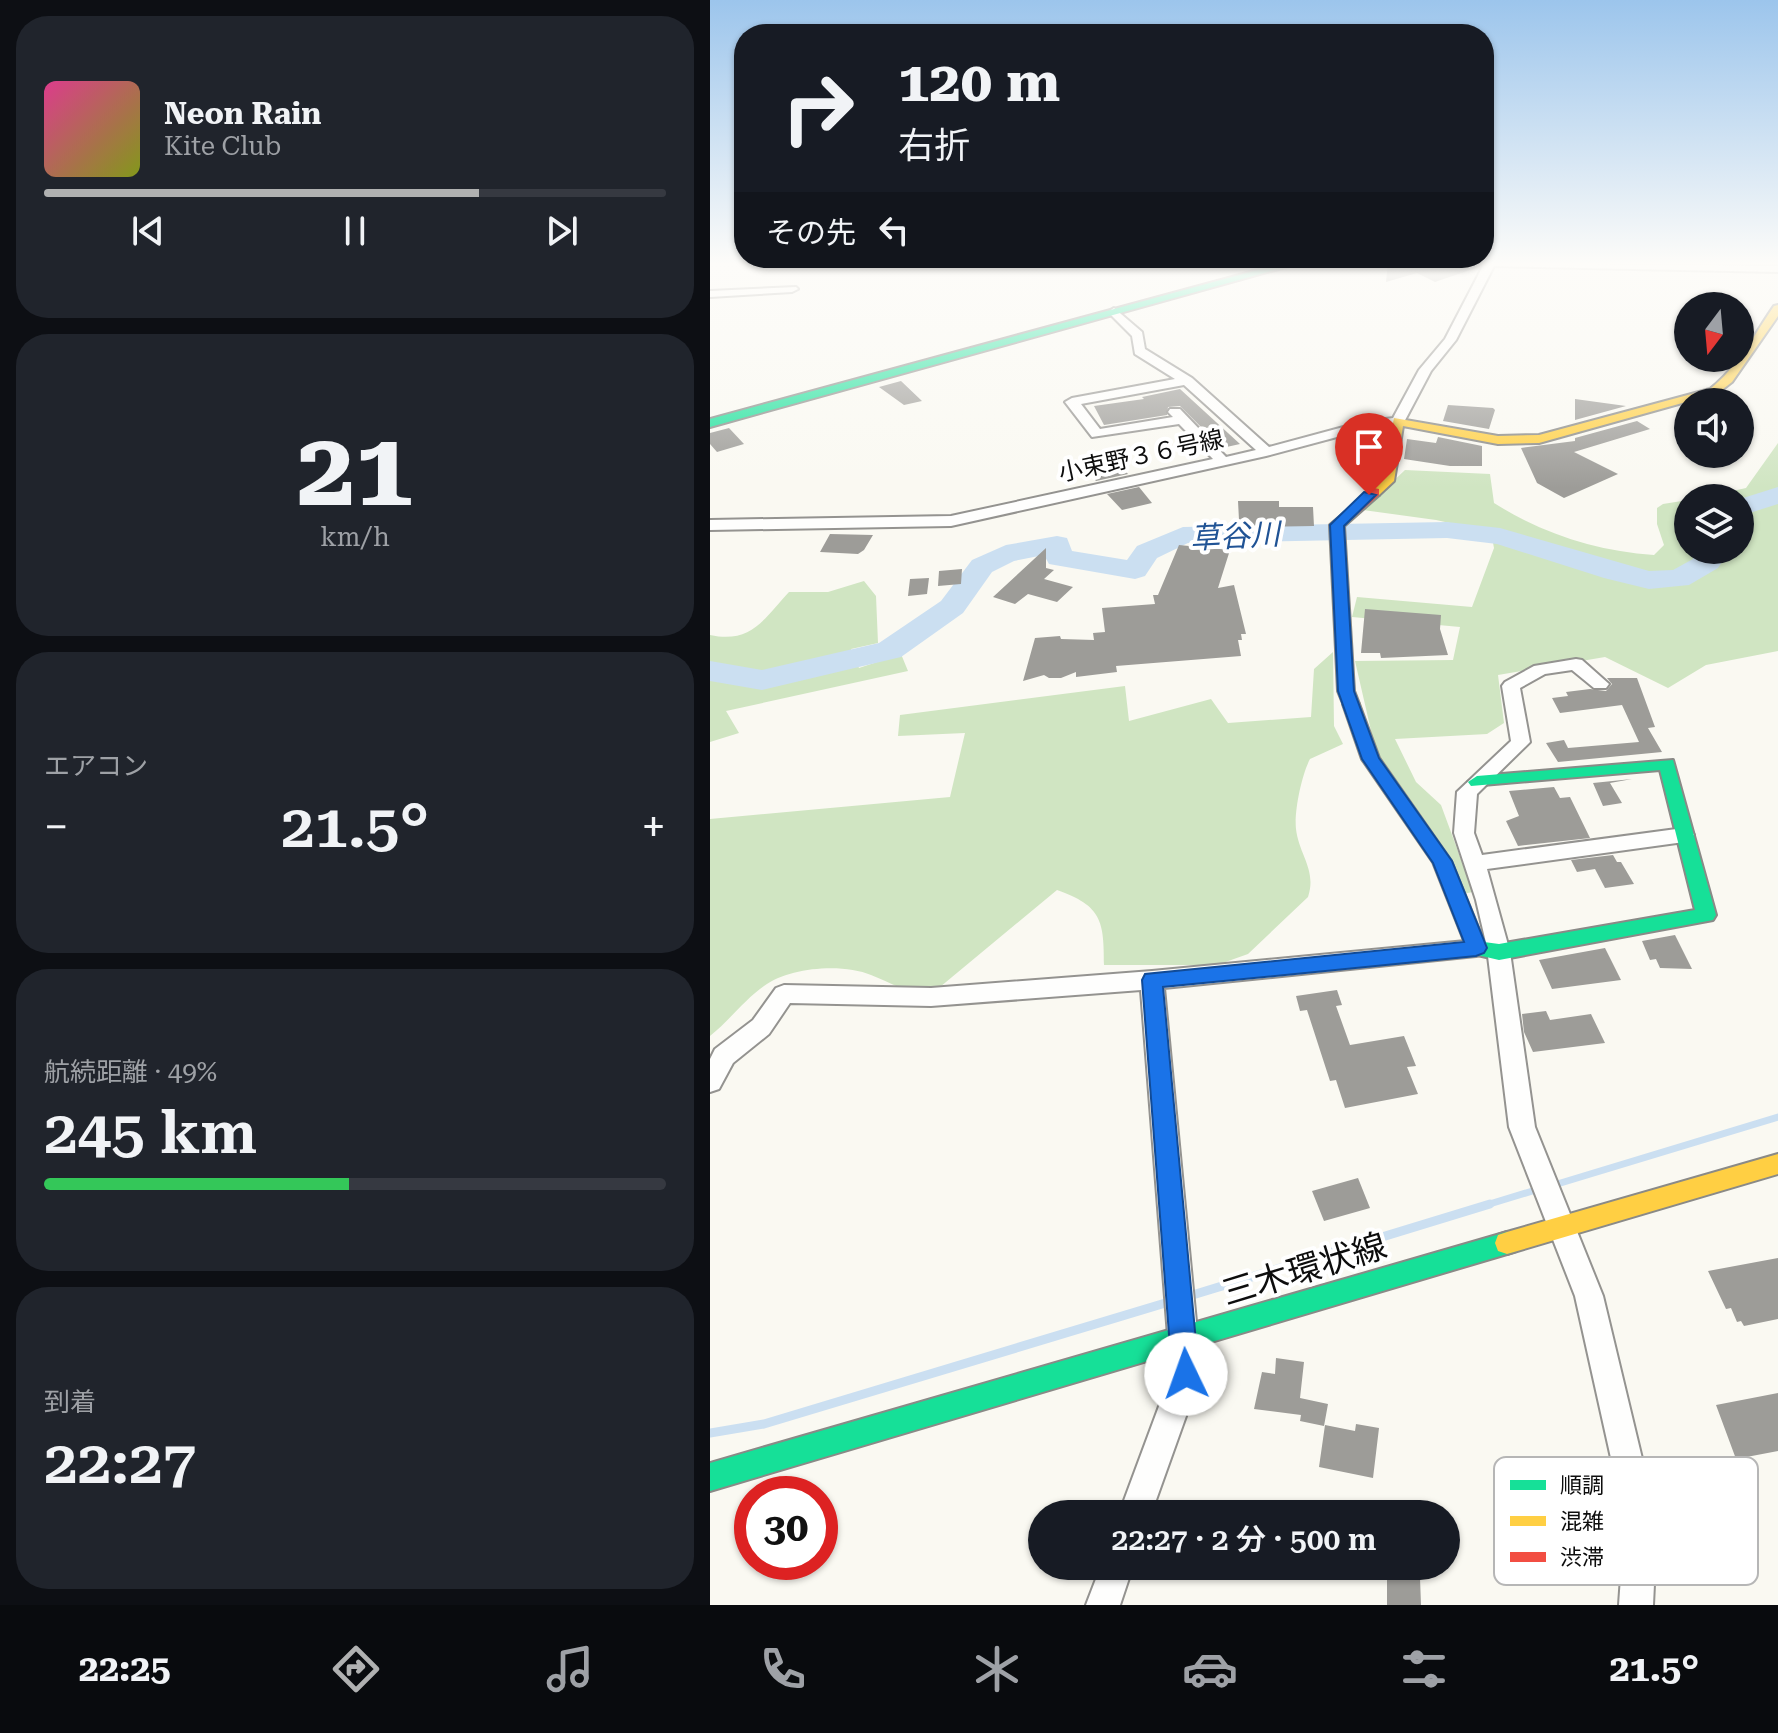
<!DOCTYPE html>
<html lang="ja">
<head>
<meta charset="utf-8">
<style>
  :root { --surface:#171b24; --page:#20242c; --text:#f1f3f6; --muted:#9ea1a6; --line:#363941; --accent:#b0b1b1 }
  body { margin:0; font-family:"Roboto Serif","Noto Sans JP",serif; background:var(--page); color:var(--text); height:100vh; display:flex; flex-direction:column; font-size:30px; white-space:nowrap }
  * { box-sizing:border-box; margin:0 }
  p { font-size:26px; color:var(--muted) }
  .icon { flex:none; width:44px; height:44px; fill:none; stroke:currentColor; stroke-width:2; stroke-linecap:round; stroke-linejoin:round }
  .map { position:relative; flex:1; overflow:hidden }
  .sheet { display:flex; flex-direction:column; gap:16px; padding:16px; background:#0d0f14; width:710px }
  .sheet>* { flex:none }
  .hud { position:absolute; left:24px; top:24px; width:760px; height:244px; border-radius:32px; box-shadow:0 2px 6px #0004; background:#171b24; color:var(--text); overflow:hidden }
  .needle { width:52px; rotate:196deg }
  .buttons { position:absolute; left:964px; top:292px; display:grid; gap:16px }
  .buttons a { display:grid; place-items:center; width:80px; height:80px; border-radius:50%; background:var(--surface); box-shadow:0 2px 6px #0004; font-size:40px }
  .speed { position:absolute; left:24px; top:1476px; display:flex; gap:16px; font-size:40px; font-weight:700; text-align:center }
  .speed>* { display:grid; place-content:center; width:104px; height:104px; border-radius:50%; background:var(--surface); box-shadow:0 2px 6px #0004; line-height:1 }
  .speed .limit { border:12px solid #d22; background:#fff; color:#111 }
  .pin { position:absolute; display:grid; place-items:center; width:68px; height:68px; color:#fff; margin:-82px -34px; border-radius:50% 50% 50% 0; rotate:-45deg; box-shadow:0 0 8px #0007 }
  .pin .icon { rotate:45deg }
  .me { position:absolute; width:88px; margin:-44px; rotate:357deg; stroke-linejoin:round; filter:drop-shadow(0 0 6px #0008) }
  .turn { display:flex; align-items:center; gap:28px; height:168px; padding:0 32px; font-size:36px }
  .turn .icon { width:104px; height:104px; stroke-width:2.5 }
  .turn b { display:block; font-size:56px; line-height:68px }
  .then { display:flex; align-items:center; height:76px; padding:0 32px; background:#0003; gap:16px; font-size:30px }
  .big { font-size:60px; font-weight:600; line-height:1.1 }
  .sheet .card { flex:1; display:flex; flex-direction:column; justify-content:center; gap:12px; min-width:0; padding:0 28px; border-radius:32px; background:var(--page) }
  .sheet .dial { align-items:center; gap:0 }
  .dial b { font-size:104px; line-height:1 }
  .song { display:flex; align-items:center; gap:24px }
  .cover { width:96px; height:96px; border-radius:12px; background:linear-gradient(135deg,hsl(330 70% 55%),hsl(70 70% 35%)) }
  .played { height:8px; border-radius:4px; background:linear-gradient(90deg,var(--accent) 70%,var(--line) 70%) }
  .keys { display:flex; justify-content:space-around; direction:ltr }
  .heat { display:flex; justify-content:space-between; align-items:center; font-size:44px; direction:ltr }
  .charge { height:12px; border-radius:6px; background:linear-gradient(90deg,#34c759 49%,var(--line) 0) }
  .trip { position:absolute; left:318px; top:1500px; width:432px; height:80px; border-radius:40px; background:var(--surface); box-shadow:0 2px 6px #0004; font-weight:600; line-height:80px; text-align:center }
  .tab-bar { display:flex; height:128px; justify-content:space-around; align-items:center; background:#090b0e; color:var(--muted) }
  .tab-bar .icon { width:56px; height:56px }
  .tab-bar .on { color:var(--accent) }
  .tab-bar b { font-size:36px; color:var(--text) }
  main { display:flex; flex:1; min-height:0 }
  .map>svg:first-child { display:block }
  .forest { fill:#d0e5c2 }
  .lines { fill:none; stroke-linecap:round; stroke-linejoin:round }
  .stream-far1 { stroke:#cbdff1; stroke-width:7 }
  .stream { stroke:#cbdff1; stroke-width:9 }
  .river { fill:#cbdff1; fill-rule:evenodd }
  .building { fill:#9d9c98 }
  .street-casing { stroke:#949390; stroke-width:4 }
  .fast-casing { stroke:#8a8a87; stroke-width:4 }
  .slow-casing { stroke:#8a8a87; stroke-width:4 }
  .jam-casing { stroke:#8a8a87; stroke-width:4 }
  .street { fill:#fefefd; fill-rule:evenodd }
  .fast { fill:#16e098; fill-rule:evenodd }
  .slow { fill:#ffcf43; fill-rule:evenodd }
  .jam { fill:#f24e42; fill-rule:evenodd }
  .route { fill:#1a73e8; stroke:#114b97; stroke-width:2 }
  .labels { text-anchor:middle; dominant-baseline:central; stroke-width:8; stroke-linejoin:round; paint-order:stroke }
  .far-street-label { font-size:24px; fill:#0d0d0d; stroke:#fff }
  .water-label { font-size:30px; font-style:italic; fill:#205395; stroke:#fff }
  .near-street-label { font-size:34px; fill:#0d0d0d; stroke:#fff }
  .key { fill:#fff; stroke:#b6b6b6; stroke-width:2 }
  .key-label { font-size:22px; fill:#0d0d0d }
</style>
</head>
<body>
<main>
<section class="sheet">
<div class="card">
<div class="song"><i class="cover"></i><div><b>Neon Rain</b><p>Kite Club</p></div></div>
<div class="played"></div>
<div class="keys"><svg class="icon" aria-label="previous" viewBox="0 0 24 24"><path d="M18 5L8 12l10 7zM5 5v14"/></svg><svg class="icon" aria-label="pause" viewBox="0 0 24 24"><path d="M8 5v14M16 5v14"/></svg><svg class="icon" aria-label="next" viewBox="0 0 24 24"><path d="M6 5l10 7-10 7zM19 5v14"/></svg></div>
</div>
<div class="card dial"><b>21</b><p>km/h</p></div>
<div class="card"><p>エアコン</p>
<div class="heat"><a>−</a><b class="big">21.5°</b><a>+</a></div>
</div>
<div class="card"><p>航続距離 · 49%</p><b class="big">245 km</b><div class="charge"></div></div>
<div class="card"><p>到着</p><b class="big">22:27</b></div>
</section>
<div class="map">
<svg width="1068" height="1605" viewBox="0 0 1068 1605">
  <rect width="100%" height="100%" fill="#faf9f2"/>
  <path class="forest" d="M1068,443v208l-72,14 -38,23 -63,-31 -107,18 6,48 -17,11 -92,5 21,43 25,23 32,87 -11,2 -87,-146 -20,-87 98,-1 7,-33 -108,-10 5,-20 115,10 22,-59 -3,-16 -55,-12 -73,-10 42,-40 85,4 4,29c49,31 103,48 160,52l10,-10 -7,-21v-16l6,-4 25,-4v50h52v-52h-39l45,-10z
    M154,581l12,15 2,47 -27,6 8,19 42,-14 7,17 -182,40 13,22 -29,9v-107c41,9 54,-16 79,-43h39z
    M623,652l1,74 9,18 -33,15c-8,15 -16,52 -14,70 3,26 21,41 12,68l-60,57 -31,11h-113c0,-44 -2,-59 -47,-75l-117,97c-31,10 -41,-1 -69,-12 -28,-12 -82,-8 -107,11 -20,14 -35,35 -54,50v-217l240,-22 15,-64 -67,3 2,-21 225,-29 4,35 82,-22 17,24 83,-6 3,-48z"/>
  <g class="lines">
    <path class="stream-far1" d="M844,1185l224,-68
      M773,1206l56,-17"/>
    <path class="stream" d="M476,1297l304,-93
      M0,1433l54,-9 408,-123"/>
    <path class="river" d="M1068,487v17l-38,12v-17z
      M737,522l53,6 149,43 24,-1 20,-11 -1,-9h28l2,12 -4,6 -29,17 -40,4 -45,-11 -107,-34 -50,-6 -259,5 -31,15 -12,18 -10,3 -86,-15 -5,-9 -30,6 -22,11 -29,41 -62,44 -139,33 -52,-9v-20l52,9 117,-27 62,-42 31,-41 34,-15 51,-9 10,2 5,13 55,9 10,-14 46,-19z"/>
  </g>
  <path class="building" d="M678,263h88l3,4 -44,15 -18,-9 -31,9z
    M191,381l21,20 -18,4 -25,-18z
    M470,389l60,55 -18,4 -42,-42 -12,1 -1,8 -63,10 -10,-19 50,-7 -2,-2z
    M865,399l51,7 -51,14z
    M738,405l45,3 2,2 -6,19 -46,-8z
    M927,421l13,8 -76,23 44,22 -54,24 -27,-15 -16,-35 54,-7v-3z
    M19,428l15,16 -27,8 -7,-8v-11z
    M728,437l44,9v20h-32l-46,-7 3,-20 29,4z
    M410,465l8,9 -32,7 -8,-9z
    M429,487l13,16 -30,7 -15,-16z
    M528,501h41v6h34l1,19 -65,1 -1,-7h-9z
    M120,534l43,1 -9,15 -6,4 -38,-2z
    M469,545l51,5 -12,38 16,-3 12,49h-5l1,6h-4l3,16 -125,10 1,6 -41,5v-5l-15,6h-12l-5,-3 -21,6 12,-43 25,-2 1,3 33,1 -1,-7 12,-1 -3,-24 53,-4 -2,-9h5z
    M336,548v20l8,2 -10,9 29,8 -16,15 -29,-8 -13,10 -22,-7z
    M252,569l-1,15 -23,2 1,-15z
    M219,578l-2,16 -19,2 2,-17z
    M655,609l76,6 -1,14 8,26 -67,3 -1,-5h-19z
    M897,678h30l18,49 -7,1 14,24 -104,10 -12,-19 18,-3 4,8 71,-6 -17,-37 -62,8 -8,-15 16,-2 -2,-4 24,-3 16,2 6,-7z
    M922,779l-22,4 12,20 -19,3 -10,-23z
    M844,787l6,11 10,-1 20,41 -72,8 -12,-25 13,-5 -10,-25z
    M903,855l4,7h4l13,22 -29,4 -10,-19 -18,3 -6,-12z
    M965,935l17,34 -32,-1 -4,-9 -6,1 -8,-19z
    M895,948l16,32 -69,9 -13,-29z
    M627,990l5,15 -6,1 14,39 54,-9 12,30 -9,1 11,27 -73,14 -9,-28 -6,1 -23,-71 -7,1 -4,-15z
    M836,1011l4,9 41,-6 14,29 -72,9 -9,-20 -2,-18z
    M648,1178l12,30 -46,13 -12,-30z
    M1068,1258v61l-34,7 -3,-5 -4,1 -6,-14 -5,1 -18,-38z
    M566,1358l28,4 -4,36 28,6 -4,22 -24,-5 1,-6 -47,-6 8,-37 13,2z
    M1068,1393v58l-42,8 -20,-54z
    M646,1424l23,4 -6,50 -54,-11 6,-42 30,6z
    M677,1566l26,1v11h7l1,27h-34z"/>
  <g class="lines">
    <defs>
      <path id="street" d="M769,263l299,3v6l-284,-6 -38,74 -25,31 -28,53 -40,6 -97,26 -315,70 -241,4v-10l241,-4 262,-57 -34,-35 -87,13 -27,-35 7,-4 103,-19 -40,-25 -3,-18 -24,-24 6,-4 28,24 3,17 47,29 77,69 93,-25 31,-4 26,-48 26,-31 38,-73zM474,385l72,65 -30,7 -46,-48h-10l-2,3 5,5 -73,12 -19,-25z
        M86,287l2,2 -6,3 -82,5v-6z
        M866,659l6,1 27,24 -3,4h-12l-22,-18 -27,4 -25,14 10,54 -53,52 -3,39 8,22 202,-27 7,2 3,5 -3,5 -7,2 -197,27 23,83 25,175 68,169 54,225 -4,84h-34l6,-84 -50,-225 -66,-169 -22,-179 -3,6 -8,2 -312,32 37,386 -50,140h-32l52,-140 -30,-384 -210,16 -141,-3 -21,31 -36,29 -14,26 -9,3v-33l5,-10 38,-29 23,-32 8,-3 147,3 221,-17 324,-31 8,2 3,5 -11,-47 -22,-67 3,-41 54,-51 -9,-55 3,-4 29,-16z
        M391,1566h32l-13,39h-34z"/>
      <path id="fast" d="M573,263h17l-590,164v-8z
        M641,699l8,5 20,54 72,103 33,81 15,2 196,-34 -35,-140 -189,16 -3,-4 9,-6 196,-16 43,155 -3,5 -214,40 -30,-7 -36,-91 -71,-103 -19,-55z
        M797,1232l9,3 3,8 -3,8 -9,3 -797,237v-28z"/>
      <path id="slow" d="M1068,305v11l-46,66 -14,11 -179,50 -41,1 -95,-18 -9,55 -15,14h-10l-2,-3 14,-12 13,-62 104,18 41,-1 171,-46c28,-22 44,-54 64,-83z
        M1068,1154v20l-271,80 -9,-3 -3,-8 3,-8 9,-3z"/>
      <path id="jam" d="M664,488l5,1v6l-35,31 10,165 5,13 -8,5 -6,-1 -7,-17 -8,-166z"/>
    </defs>
    <use href="#street" class="street-casing"/>
    <use href="#fast" class="fast-casing"/>
    <use href="#slow" class="slow-casing"/>
    <use href="#jam" class="jam-casing"/>
    <use href="#street" class="street"/>
    <use href="#fast" class="fast"/>
    <use href="#slow" class="slow"/>
    <use href="#jam" class="jam"/>
  </g>
  <linearGradient id="sky" x2="0" y2="1"><stop stop-color="#9cc5ec"/><stop offset="0.54" stop-color="#fdfcf9"/><stop offset="1" stop-color="#fdfcf9" stop-opacity="0"/></linearGradient>
  <rect width="1068" height="488" fill="url(#sky)"/>
  <path class="route" d="M654,492l12,3 -32,31 10,165 25,67 73,103 35,87 -3,5 -8,3 -313,31 36,387 -4,9 -9,4 -10,-4 -4,-9 -30,-394 3,-6 319,-32 -31,-79 -71,-104 -24,-68 -8,-166z"/>
  <g class="labels">
    <g class="far-street-label">
      <text transform="translate(431 456) rotate(-12)">小束野３６号線</text>
    </g>
    <g class="water-label">
      <text transform="translate(525 536) rotate(-3)">草谷川</text>
    </g>
    <g class="near-street-label">
      <text transform="translate(594 1269) rotate(-17)">三木環状線</text>
    </g>
  </g>
  <rect x="784" y="1457" width="264" height="128" rx="12" class="key"/>
  <rect x="800" y="1480" width="36" height="10" fill="#16e098"/>
  <rect x="800" y="1516" width="36" height="10" fill="#ffcf43"/>
  <rect x="800" y="1552" width="36" height="10" fill="#f24e42"/>
  <g class="key-label">
    <text x="850" y="1493">順調</text>
    <text x="850" y="1529">混雑</text>
    <text x="850" y="1565">渋滞</text>
  </g>
</svg>
<div class="buttons">
<a><svg class="needle" viewBox="-14 -14 28 28"><path d="M0-13l5 13h-10z" fill="#e53935"/><path d="M0 13l5-13h-10z" fill="#9ea1a6"/></svg></a>
<a><svg class="icon" aria-label="sound" viewBox="0 0 24 24"><path d="M4 9h4l5-4v14l-5-4H4zM17 9q2 3 0 6"/></svg></a>
<a><svg class="icon" aria-label="layers" viewBox="0 0 24 24"><path d="M12 4l9 5-9 5-9-5zM3 14l9 5 9-5"/></svg></a>
</div>
<div class="speed"><div class="limit">30</div></div>
<div class="pin" style="left:659px;top:495px;background:#d93025"><svg class="icon" aria-label="arrive" viewBox="0 0 24 24"><path d="M6 21V4h12l-3 4 3 4H6"/></svg></div>
<svg class="me" style="left:476px;top:1374px" viewBox="-20 -20 40 40"><circle r="19" fill="#fff"/><path d="M0-13L10 11 0 6-10 11z" fill="#1a73e8"/></svg>
<div class="trip">22:27 · 2 分 · 500 m</div>
<div class="hud">
<div class="turn"><svg class="icon" aria-label="right" viewBox="0 0 24 24"><path d="M7 20v-9h11M14 6l5 5-5 5"/></svg><div><b>120 m</b>右折</div></div>
<div class="then">その先<svg class="icon" aria-label="left" viewBox="0 0 24 24"><path d="M17 20v-9H6M10 6l-5 5 5 5"/></svg></div>
</div>
</div>
</main>
<nav class="tab-bar">
<b>22:25</b>
<svg class="icon on" aria-label="directions" viewBox="0 0 24 24"><path d="M12 3l9 9-9 9-9-9zM9 14v-3h6M13 9l2 2-2 2"/></svg>
<svg class="icon" aria-label="music" viewBox="0 0 24 24"><path d="M9 18V5l10-2v13"/><circle cx="6" cy="18" r="3"/><circle cx="16" cy="16" r="3"/></svg>
<svg class="icon" aria-label="phone" viewBox="0 0 24 24"><path d="M5 4h4l2 5-3 2q2 4 5 5l2-3 5 2v4C11 20 4 13 5 4z"/></svg>
<svg class="icon" aria-label="climate" viewBox="0 0 24 24"><path d="M12 3v18M4 7l16 10M4 17L20 7"/></svg>
<svg class="icon" aria-label="car" viewBox="0 0 24 24"><path d="M5 17H2v-5l4-1 3-4h7l3 4 3 1v5h-3M9 17h6M6 11h13"/><circle cx="7" cy="17" r="2"/><circle cx="17" cy="17" r="2"/></svg>
<svg class="icon" aria-label="filters" viewBox="0 0 24 24"><path d="M4 7h16M4 17h16"/><circle cx="9" cy="7" r="2"/><circle cx="15" cy="17" r="2"/></svg>
<b>21.5°</b>
</nav>
</body>
</html>
